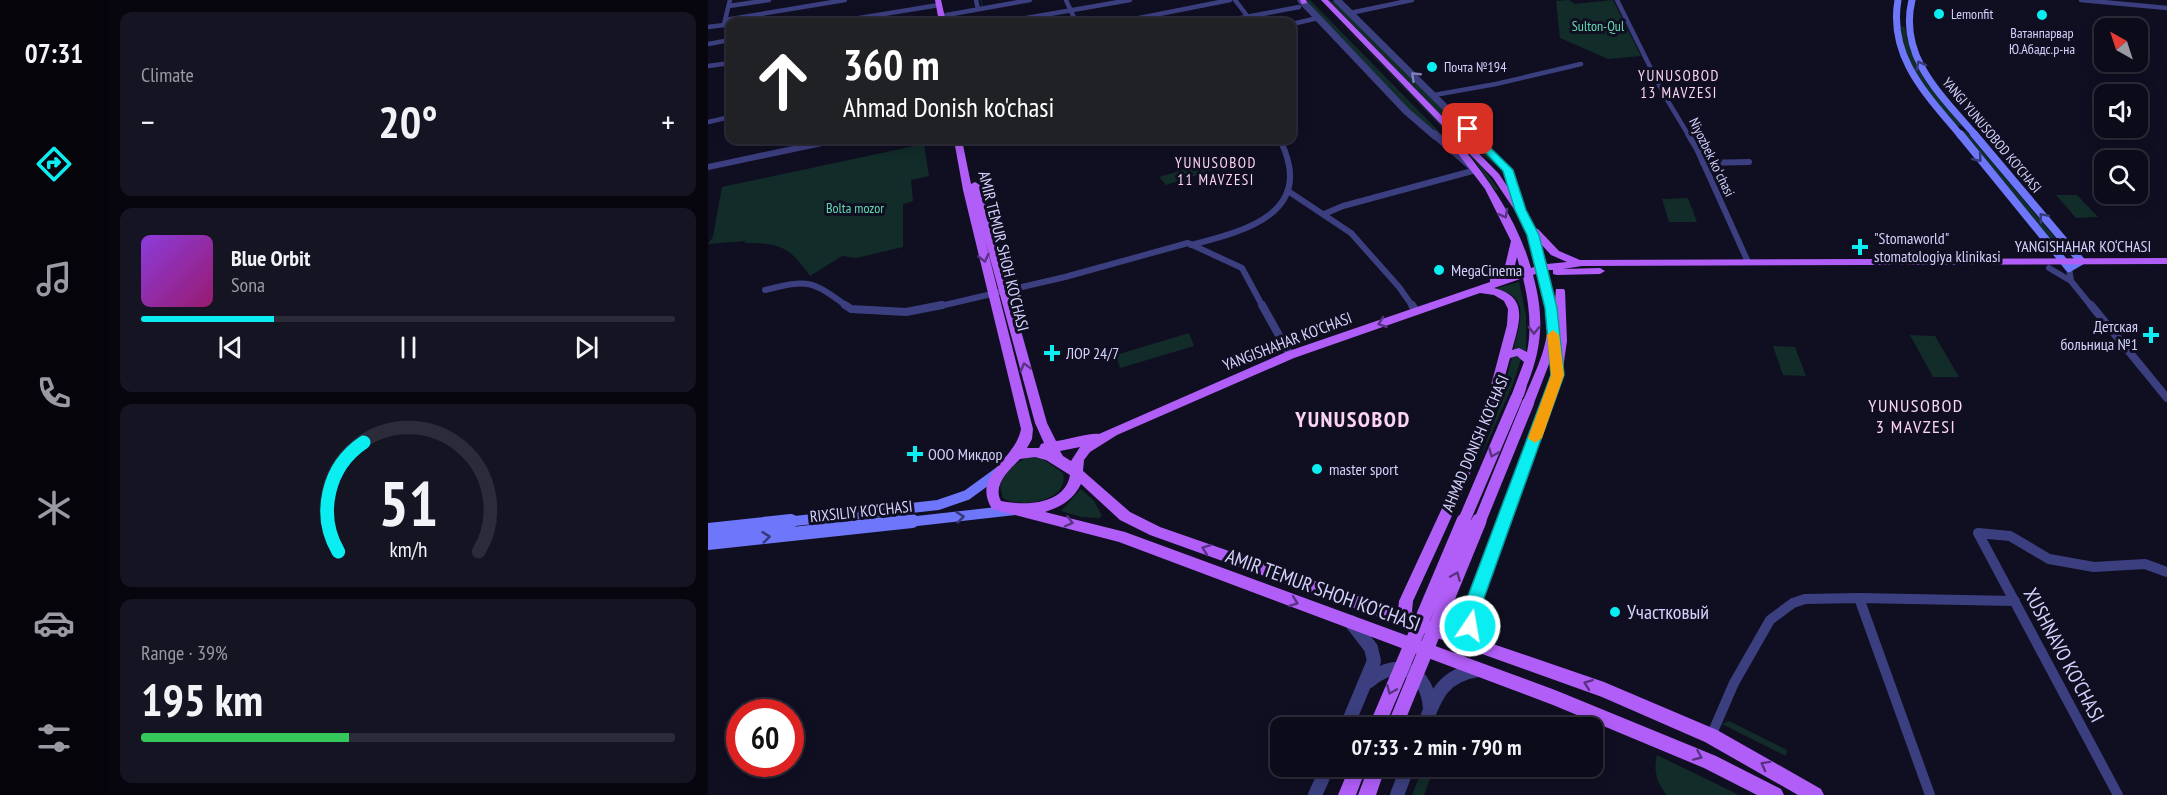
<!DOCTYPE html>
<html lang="en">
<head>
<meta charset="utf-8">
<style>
  :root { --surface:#0c0b1a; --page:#151423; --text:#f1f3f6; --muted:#9a9ba2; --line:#2c2b39; --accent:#0beef1 }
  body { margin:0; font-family:"PT Sans Narrow",sans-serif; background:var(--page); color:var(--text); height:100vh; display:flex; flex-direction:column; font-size:22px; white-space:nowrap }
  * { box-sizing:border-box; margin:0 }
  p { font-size:20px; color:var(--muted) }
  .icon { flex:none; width:33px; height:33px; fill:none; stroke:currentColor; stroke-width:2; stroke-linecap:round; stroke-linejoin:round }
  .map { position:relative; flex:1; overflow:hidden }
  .details { display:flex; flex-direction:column; gap:12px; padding:12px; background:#07060e; width:600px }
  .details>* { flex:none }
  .guide { position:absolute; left:18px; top:18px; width:570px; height:126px; border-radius:12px; box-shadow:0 3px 15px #0003,0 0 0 2px var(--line); background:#202124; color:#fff; overflow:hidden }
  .needle { width:39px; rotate:321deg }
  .fabs { position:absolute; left:1386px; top:18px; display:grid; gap:12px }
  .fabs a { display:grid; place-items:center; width:54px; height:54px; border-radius:12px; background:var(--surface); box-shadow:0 3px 15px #0003,0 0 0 2px var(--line); font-size:30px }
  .speed { position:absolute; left:18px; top:699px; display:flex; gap:12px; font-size:30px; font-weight:700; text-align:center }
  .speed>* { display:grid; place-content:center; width:78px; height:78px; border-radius:50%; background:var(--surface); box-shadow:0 3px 15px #0003,0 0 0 2px var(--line); line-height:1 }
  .speed .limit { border:9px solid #d22; background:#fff; color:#111 }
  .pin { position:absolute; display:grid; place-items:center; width:51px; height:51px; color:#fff; margin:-26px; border-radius:12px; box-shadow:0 3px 9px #0006 }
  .me { position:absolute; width:66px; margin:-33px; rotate:12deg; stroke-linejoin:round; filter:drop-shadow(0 0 4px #0008) }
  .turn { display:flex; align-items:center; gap:21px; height:126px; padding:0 18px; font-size:27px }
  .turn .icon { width:78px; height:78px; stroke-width:2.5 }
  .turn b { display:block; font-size:42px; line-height:51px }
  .big { font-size:45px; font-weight:700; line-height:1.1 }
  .details .widget { flex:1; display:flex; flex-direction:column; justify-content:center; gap:9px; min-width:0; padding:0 21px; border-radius:12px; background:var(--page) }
  .details .dial { align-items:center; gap:0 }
  .dial svg { height:156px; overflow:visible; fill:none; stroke:var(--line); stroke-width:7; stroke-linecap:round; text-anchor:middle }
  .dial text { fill:var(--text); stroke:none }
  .song { display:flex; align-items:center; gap:18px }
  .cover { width:72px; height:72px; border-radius:9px; background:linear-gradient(135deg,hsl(270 70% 55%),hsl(320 70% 35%)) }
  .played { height:6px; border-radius:3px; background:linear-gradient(90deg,var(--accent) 25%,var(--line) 25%) }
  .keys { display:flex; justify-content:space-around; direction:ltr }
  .heat { display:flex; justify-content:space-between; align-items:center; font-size:33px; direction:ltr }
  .charge { height:9px; border-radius:4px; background:linear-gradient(90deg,#34c759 39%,var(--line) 0) }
  .trip { position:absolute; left:562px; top:717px; width:333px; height:60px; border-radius:12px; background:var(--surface); box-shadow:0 3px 15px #0003,0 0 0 2px var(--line); font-weight:700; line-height:60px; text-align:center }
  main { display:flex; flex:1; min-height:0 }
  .tab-bar { display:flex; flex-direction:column; width:108px; justify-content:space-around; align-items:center; background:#05040a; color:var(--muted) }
  .tab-bar .icon { width:42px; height:42px }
  .tab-bar .selected { color:var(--accent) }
  .tab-bar b { font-size:27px; color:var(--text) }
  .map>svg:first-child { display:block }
  .green { fill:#122c29 }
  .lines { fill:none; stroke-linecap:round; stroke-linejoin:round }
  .stream { stroke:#0c233e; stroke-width:1.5 }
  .minor-far3 { stroke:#3c3f7f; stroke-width:4.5 }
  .minor-far2 { stroke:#3c3f7f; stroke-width:6 }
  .minor-far1 { stroke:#3c3f7f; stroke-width:8 }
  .minor { stroke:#3c3f7f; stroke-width:10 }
  .tertiary-far2 { stroke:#3c3f7f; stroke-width:7 }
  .tertiary-far1 { stroke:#3c3f7f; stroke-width:8 }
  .tertiary { stroke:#3c3f7f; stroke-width:14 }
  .secondary-far3 { stroke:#6e77f9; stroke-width:7 }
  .secondary-far2 { stroke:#6e77f9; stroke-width:8 }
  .secondary-far1 { stroke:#6e77f9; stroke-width:10 }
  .secondary { stroke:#6e77f9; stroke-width:14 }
  .primary { fill:#b15ef8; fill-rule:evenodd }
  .primary-bridge-far1 { stroke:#b15ef8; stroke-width:12 }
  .primary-bridge { stroke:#b15ef8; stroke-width:15 }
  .oneway { stroke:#363978 }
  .oneway2 { stroke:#8081b8 }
  .oneway3 { stroke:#583382 }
  .route { fill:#0beef1; stroke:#079b9d; stroke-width:1.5 }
  .slow { fill:#f59e0b }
  .poi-dot { fill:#0beef1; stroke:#100f22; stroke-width:2 }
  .labels { text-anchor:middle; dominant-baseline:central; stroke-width:6; stroke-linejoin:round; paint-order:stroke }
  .far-poi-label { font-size:14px; fill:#d3d2fd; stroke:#100f22; text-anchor:start }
  .far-park-label { font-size:14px; fill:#61dab1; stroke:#100f22 }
  .far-street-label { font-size:14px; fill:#d3d2fd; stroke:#100f22 }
  .far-neighbourhood-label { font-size:15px; letter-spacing:1.5px; fill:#fdd4f2; stroke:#100f22 }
  .poi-label { font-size:16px; fill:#d3d2fd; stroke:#100f22; text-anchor:start }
  .street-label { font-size:16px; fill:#d3d2fd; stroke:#100f22 }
  .neighbourhood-label { font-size:18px; letter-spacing:1.5px; fill:#fdd4f2; stroke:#100f22 }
  .near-street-label { font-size:20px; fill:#d3d2fd; stroke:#100f22 }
  .near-poi-label { font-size:20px; fill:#d3d2fd; stroke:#100f22; text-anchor:start }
  .district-label { font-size:22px; font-weight:bold; letter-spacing:1.5px; fill:#fdd4f2; stroke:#100f22 }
</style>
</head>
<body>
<main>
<nav class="tab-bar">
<b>07:31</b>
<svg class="icon selected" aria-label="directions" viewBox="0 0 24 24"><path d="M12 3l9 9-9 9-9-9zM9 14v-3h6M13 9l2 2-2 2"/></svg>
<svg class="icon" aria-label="music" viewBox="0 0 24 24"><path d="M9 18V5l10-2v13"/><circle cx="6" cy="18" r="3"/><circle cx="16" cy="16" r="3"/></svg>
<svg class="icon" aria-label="phone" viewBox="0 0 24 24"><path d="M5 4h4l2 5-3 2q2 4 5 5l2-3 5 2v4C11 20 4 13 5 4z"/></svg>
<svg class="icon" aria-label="climate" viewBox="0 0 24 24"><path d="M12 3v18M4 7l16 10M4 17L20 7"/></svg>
<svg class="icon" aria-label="car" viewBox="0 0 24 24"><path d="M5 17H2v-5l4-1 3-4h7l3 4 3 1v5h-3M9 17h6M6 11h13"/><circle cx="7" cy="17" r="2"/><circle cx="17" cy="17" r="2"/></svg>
<svg class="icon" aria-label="filters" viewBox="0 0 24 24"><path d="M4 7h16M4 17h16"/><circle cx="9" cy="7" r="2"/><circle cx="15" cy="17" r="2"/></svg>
</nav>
<section class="details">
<div class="widget"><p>Climate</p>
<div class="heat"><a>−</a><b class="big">20°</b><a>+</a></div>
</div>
<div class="widget">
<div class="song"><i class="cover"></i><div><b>Blue Orbit</b><p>Sona</p></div></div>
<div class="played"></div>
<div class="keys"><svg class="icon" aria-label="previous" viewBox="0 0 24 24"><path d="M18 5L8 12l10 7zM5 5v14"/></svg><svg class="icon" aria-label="pause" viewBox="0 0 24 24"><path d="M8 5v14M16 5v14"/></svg><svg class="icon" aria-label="next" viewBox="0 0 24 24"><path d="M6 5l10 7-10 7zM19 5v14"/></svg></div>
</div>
<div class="widget dial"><svg viewBox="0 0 100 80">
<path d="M14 69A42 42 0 1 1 86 69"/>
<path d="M14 69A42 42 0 0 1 27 13" stroke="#0beef1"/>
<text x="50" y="56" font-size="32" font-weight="700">51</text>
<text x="50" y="72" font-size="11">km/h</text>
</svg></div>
<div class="widget"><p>Range · 39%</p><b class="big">195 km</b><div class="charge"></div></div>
</section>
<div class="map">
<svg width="1459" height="795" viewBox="0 0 1459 795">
  <rect width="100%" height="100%" fill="#100f22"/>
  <path class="green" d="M598,0h4l149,152 -56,-46z
    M610,0l159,160 22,30h-4l-20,-29z
    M620,0l7,2 171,170 -27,-19z
    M861,0l6,4 38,-4 28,56 -33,3 -48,-21 -4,-37z
    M1191,26l6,1c6,45 35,64 57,99h-7c-27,-34 -47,-56 -56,-100z
    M1253,131h5l101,121 -10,-4z
    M216,144l5,32 -18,4 2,21 -10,3v43l-47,11 -14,-2 -32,20c-21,-30 -30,-33 -66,-33l2,-2 -38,3 5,-7 9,-50z
    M502,162l6,7 -50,16 -7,-8z
    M1348,195h21l21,22 -22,1z
    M980,198l9,24h-28l-7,-23z
    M811,282l7,33v36l-12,-2c5,-27 19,-55 -21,-60z
    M481,333l5,13 -74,22 -4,-13z
    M1202,335l25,1 24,41h-26z
    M1065,346l22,1 11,29 -23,-1z
    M807,356l6,3 -8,25 -35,80 19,-51 15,-55z
    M329,455l26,18c7,28 -43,36 -60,25l-3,-12c7,-18 19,-27 37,-31z
    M373,489l13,12 8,15 -3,2 -18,-1 -20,-6z
    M1021,721l58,29 -1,6 -64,-32z
    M949,755l82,40h-72c-10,-12 -14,-24 -10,-40z
    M715,767l11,1 -10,27h-12z"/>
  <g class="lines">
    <path class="stream" d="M273,0l2,8"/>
    <path class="minor-far3" d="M22,0l-5,20 120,-20
      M268,0l2,9
      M358,0l10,22
      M527,0l13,17
      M909,0l46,93 26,43
      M1373,0l86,8
      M21,6l40,-6
      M642,13l62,-13
      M233,16l89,-16
      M127,22l104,-17
      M296,22l126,-22
      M411,22l111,-22
      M512,22l79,-15
      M584,24l26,-6
      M0,27l16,-2 1,-5
      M0,44l22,-4
      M0,66l22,-3
      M726,95l62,-11 85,-20
      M0,122l22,-5"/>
    <path class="minor-far2" d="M980,134l9,15 51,113
      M995,163l46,-1
      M0,167l128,-27
      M580,191l63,42 48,54 14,20
      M616,214l19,-8 133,-36
      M483,245c54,-14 126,-32 89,-105
      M1341,268l22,13
      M1361,268l2,13 21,26
      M57,290c44,-11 46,-10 83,17
      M228,307l129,-30 123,-34 54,25 21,39"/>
    <path class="minor-far1" d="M137,305l6,4 55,3 36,-7
      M554,305l28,50
      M704,305l4,6
      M1383,305l76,93"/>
    <path class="minor" d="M1270,533l140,262
      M1270,533l32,3 39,23 45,8 51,-3 22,8
      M1151,598l71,197
      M1003,736l23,-53 36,-63 23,-17 12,-4 54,-1 156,3"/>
    <path class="tertiary-far2" d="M593,0l105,111 29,25
      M629,0l137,136"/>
    <path class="tertiary-far1" d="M726,134l36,31
      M764,134l36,36 13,40"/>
    <path class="tertiary" d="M661,681c30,-25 59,-10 61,28
      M638,728l28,-67 -3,-13 -20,-26
      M715,728c12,-31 19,-53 55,-58
      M607,795l13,-29
      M689,795l11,-29"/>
    <path class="secondary-far3" d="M1190,0c-10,57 29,95 63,136
      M1204,0c-14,57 30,96 64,136"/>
    <path class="secondary-far2" d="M1252,134l109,134 12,-7 -107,-127"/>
    <path class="secondary-far1" d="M69,523l161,-18 29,-10 33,-24
      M191,523l116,-13"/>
    <path class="secondary" d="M0,530l83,-9
      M0,543l204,-22"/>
    <path class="primary" d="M227,0h6l5,22h-7z
      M592,0h6l1,3 -5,1z
      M613,0h7l171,174 36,54 3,1 21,22 21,9 587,-2v6l-585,2 -19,3 37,-1 5,3 -5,3 -43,1 -4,-1v-4h-5l7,31 1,-12h8l1,2 2,50 -6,41 -84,234 3,14 13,14 111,38 113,48 104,59 3,6h-26l-93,-53 -103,-45 -452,-162 -30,-15 -39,-36c-8,16 -19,22 -36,28l80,20 430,158 161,66 65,33 3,6h-27l-53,-27 -151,-63 -434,-163 -127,-33c-21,-35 23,-48 29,-80l-58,-239 -9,-50h8l9,44 4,-2 5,3 67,238 9,18c11,-1 36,-9 43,-7l187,-82 204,-70v-4l15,-12 6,-25 -26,-52 -29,-38v-4h6c30,36 56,76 69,121l6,-2 -13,-42 -31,-46zM277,240l50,183 9,20 -3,1 -2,4h-12l5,-9 1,-10zM832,243l11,12 16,7 -20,2zM809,257l4,15 -18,6 11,-9zM830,273c4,19 12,40 9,60 -3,24 -16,48 -25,70l2,3h8l2,-3 20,-52 -5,31 -86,234 3,18 -51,-18 -3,-5 1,-10c37,-81 74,-156 97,-243l7,-2 7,6 -14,37 6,4c8,-2 9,-11 11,-18 16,-40 17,-70 6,-110zM815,278c6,24 9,50 4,74l-8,-4 -7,2c7,-27 18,-53 -18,-62zM772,293l14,2 10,6 4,8 -1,16 -21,79 -17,46 -70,151 -1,9 -238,-83 -30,-15 -47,-41 1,-11 6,-8 27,-17 177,-77zM372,447l-9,14 -8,-5 -3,-5zM327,457l11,3 24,15c-5,30 -45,31 -69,26 -9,-16 9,-32 19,-42z
      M642,766h17l-11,29h-18z
      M661,766h17l-10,29h-18z"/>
    <path class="primary-bridge-far1" d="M755,523l53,-124
      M771,523l49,-120"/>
    <path class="primary-bridge" d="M668,728l88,-207
      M686,728l85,-207"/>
  </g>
  <defs><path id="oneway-chevron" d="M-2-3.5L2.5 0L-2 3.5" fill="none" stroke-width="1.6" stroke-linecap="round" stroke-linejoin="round" transform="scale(1.5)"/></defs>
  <g class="oneway">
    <use href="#oneway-chevron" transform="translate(1212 65) rotate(-118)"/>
    <use href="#oneway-chevron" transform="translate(1270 158) rotate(50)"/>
    <use href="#oneway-chevron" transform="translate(1335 217) rotate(-130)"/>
    <use href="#oneway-chevron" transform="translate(252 517) rotate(-6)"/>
    <use href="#oneway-chevron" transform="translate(58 537) rotate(-6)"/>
  </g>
  <use class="oneway2" href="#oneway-chevron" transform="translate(707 76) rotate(-136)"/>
  <g class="oneway3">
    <use href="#oneway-chevron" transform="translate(796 214) rotate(61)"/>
    <use href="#oneway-chevron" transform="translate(276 258) rotate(77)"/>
    <use href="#oneway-chevron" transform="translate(674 323) rotate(161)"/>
    <use href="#oneway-chevron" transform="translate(826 330) rotate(91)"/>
    <use href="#oneway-chevron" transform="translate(317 367) rotate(-105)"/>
    <use href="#oneway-chevron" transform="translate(785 453) rotate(113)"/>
    <use href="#oneway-chevron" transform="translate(361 522) rotate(14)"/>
    <use href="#oneway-chevron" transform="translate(498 549) rotate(-160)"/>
    <use href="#oneway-chevron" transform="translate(748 576) rotate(-67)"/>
    <use href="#oneway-chevron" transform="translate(586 602) rotate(20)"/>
    <use href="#oneway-chevron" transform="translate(880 684) rotate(-160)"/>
    <use href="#oneway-chevron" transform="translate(683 690) rotate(113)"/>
    <use href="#oneway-chevron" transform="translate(990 756) rotate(23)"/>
    <use href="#oneway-chevron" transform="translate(1057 765) rotate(-151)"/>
  </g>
  <path class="route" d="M760,126l45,44 13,40 13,25 18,73 7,67 -85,237 -3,20 -6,2 -6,-2 -3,-6 1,-14 89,-237 -6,-67 -18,-73 -12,-25 -12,-39 -38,-40v-4z"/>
  <path class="slow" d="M845,330l6,5 5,40 -22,63 -7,5 -7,-5 23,-63 -4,-40z"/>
  <g class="poi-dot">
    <circle cx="1231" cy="14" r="6"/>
    <circle cx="1334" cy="15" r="6"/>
    <circle cx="724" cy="67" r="6"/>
    <path d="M1149 238h6v6h6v6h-6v6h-6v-6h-6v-6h6z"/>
    <circle cx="731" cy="270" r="6"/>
    <path d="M1440 326h6v6h6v6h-6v6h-6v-6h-6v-6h6z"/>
    <path d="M341 344h6v6h6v6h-6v6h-6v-6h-6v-6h6z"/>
    <path d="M204 445h6v6h6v6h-6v6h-6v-6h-6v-6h6z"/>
    <circle cx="609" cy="469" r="6"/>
    <circle cx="907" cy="612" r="6"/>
  </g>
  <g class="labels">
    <g class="far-poi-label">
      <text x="1243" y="14">Lemonfit</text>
      <text x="1334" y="33" text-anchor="middle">Ватанпарвар<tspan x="1334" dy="16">Ю.Абадс.р-на</tspan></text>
      <text x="736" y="67">Почта №194</text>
    </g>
    <g class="far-park-label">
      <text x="890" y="26">Sulton-Qul</text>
      <text x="147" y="208">Bolta mozor</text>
    </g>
    <g class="far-street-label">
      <text transform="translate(1284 135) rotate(50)">YANGI YUNUSOBOD KO'CHASI</text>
      <text transform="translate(1004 157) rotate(64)">Niyozbek koʻchasi</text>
    </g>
    <g class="far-neighbourhood-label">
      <text x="971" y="75">YUNUSOBOD<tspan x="971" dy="17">13 MAVZESI</tspan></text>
      <text x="508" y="162">YUNUSOBOD<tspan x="508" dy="17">11 MAVZESI</tspan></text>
    </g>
    <g class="poi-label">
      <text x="1166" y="238">"Stomaworld"<tspan x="1166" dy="18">stomatologiya klinikasi</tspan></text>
      <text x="743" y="270">MegaCinema</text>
      <text x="1430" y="326" text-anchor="end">Детская<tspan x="1430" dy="18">больница №1</tspan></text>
      <text x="358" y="353">ЛОР 24/7</text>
      <text x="220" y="454">ООО Микдор</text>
      <text x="621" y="469">master sport</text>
    </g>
    <g class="street-label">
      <text x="1375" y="246">YANGISHAHAR KO‘CHASI</text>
      <text transform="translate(296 251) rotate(76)">AMIR TEMUR SHOH KO'CHASI</text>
      <text transform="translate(579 341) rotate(-21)">YANGISHAHAR KO'CHASI</text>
      <text transform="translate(767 443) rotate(-67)">AHMAD DONISH KO'CHASI</text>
      <text transform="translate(153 511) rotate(-6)">RIXSILIY KO'CHASI</text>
    </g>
    <g class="neighbourhood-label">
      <text x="1208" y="405">YUNUSOBOD<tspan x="1208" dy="21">3 MAVZESI</tspan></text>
    </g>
    <g class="near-street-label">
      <text transform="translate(615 590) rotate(20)">AMIR TEMUR SHOH KO'CHASI</text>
      <text transform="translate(1356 655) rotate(62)">XUSHNAVO KO'CHASI</text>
    </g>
    <g class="near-poi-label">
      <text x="919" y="612">Участковый</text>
    </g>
    <g class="district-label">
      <text x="645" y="419">YUNUSOBOD</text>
    </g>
  </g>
</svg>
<div class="fabs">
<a><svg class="needle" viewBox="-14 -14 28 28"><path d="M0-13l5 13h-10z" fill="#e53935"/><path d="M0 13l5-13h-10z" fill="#9a9ba2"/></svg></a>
<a><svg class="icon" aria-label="sound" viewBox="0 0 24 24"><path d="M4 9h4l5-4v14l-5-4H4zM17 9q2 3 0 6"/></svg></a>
<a><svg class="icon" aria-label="search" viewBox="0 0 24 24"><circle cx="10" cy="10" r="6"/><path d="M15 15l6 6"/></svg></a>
</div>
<div class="speed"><div class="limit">60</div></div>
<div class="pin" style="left:760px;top:129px;background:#d93025"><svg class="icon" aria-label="arrive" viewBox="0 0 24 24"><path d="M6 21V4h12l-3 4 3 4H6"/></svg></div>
<svg class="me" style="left:762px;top:626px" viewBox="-20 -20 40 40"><circle r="17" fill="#0beef1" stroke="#fff" stroke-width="3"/><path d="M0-11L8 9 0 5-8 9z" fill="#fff"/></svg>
<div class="trip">07:33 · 2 min · 790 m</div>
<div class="guide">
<div class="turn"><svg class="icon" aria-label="ahead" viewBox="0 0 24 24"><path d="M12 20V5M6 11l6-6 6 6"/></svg><div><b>360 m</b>Ahmad Donish ko'chasi</div></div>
</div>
</div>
</main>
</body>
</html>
